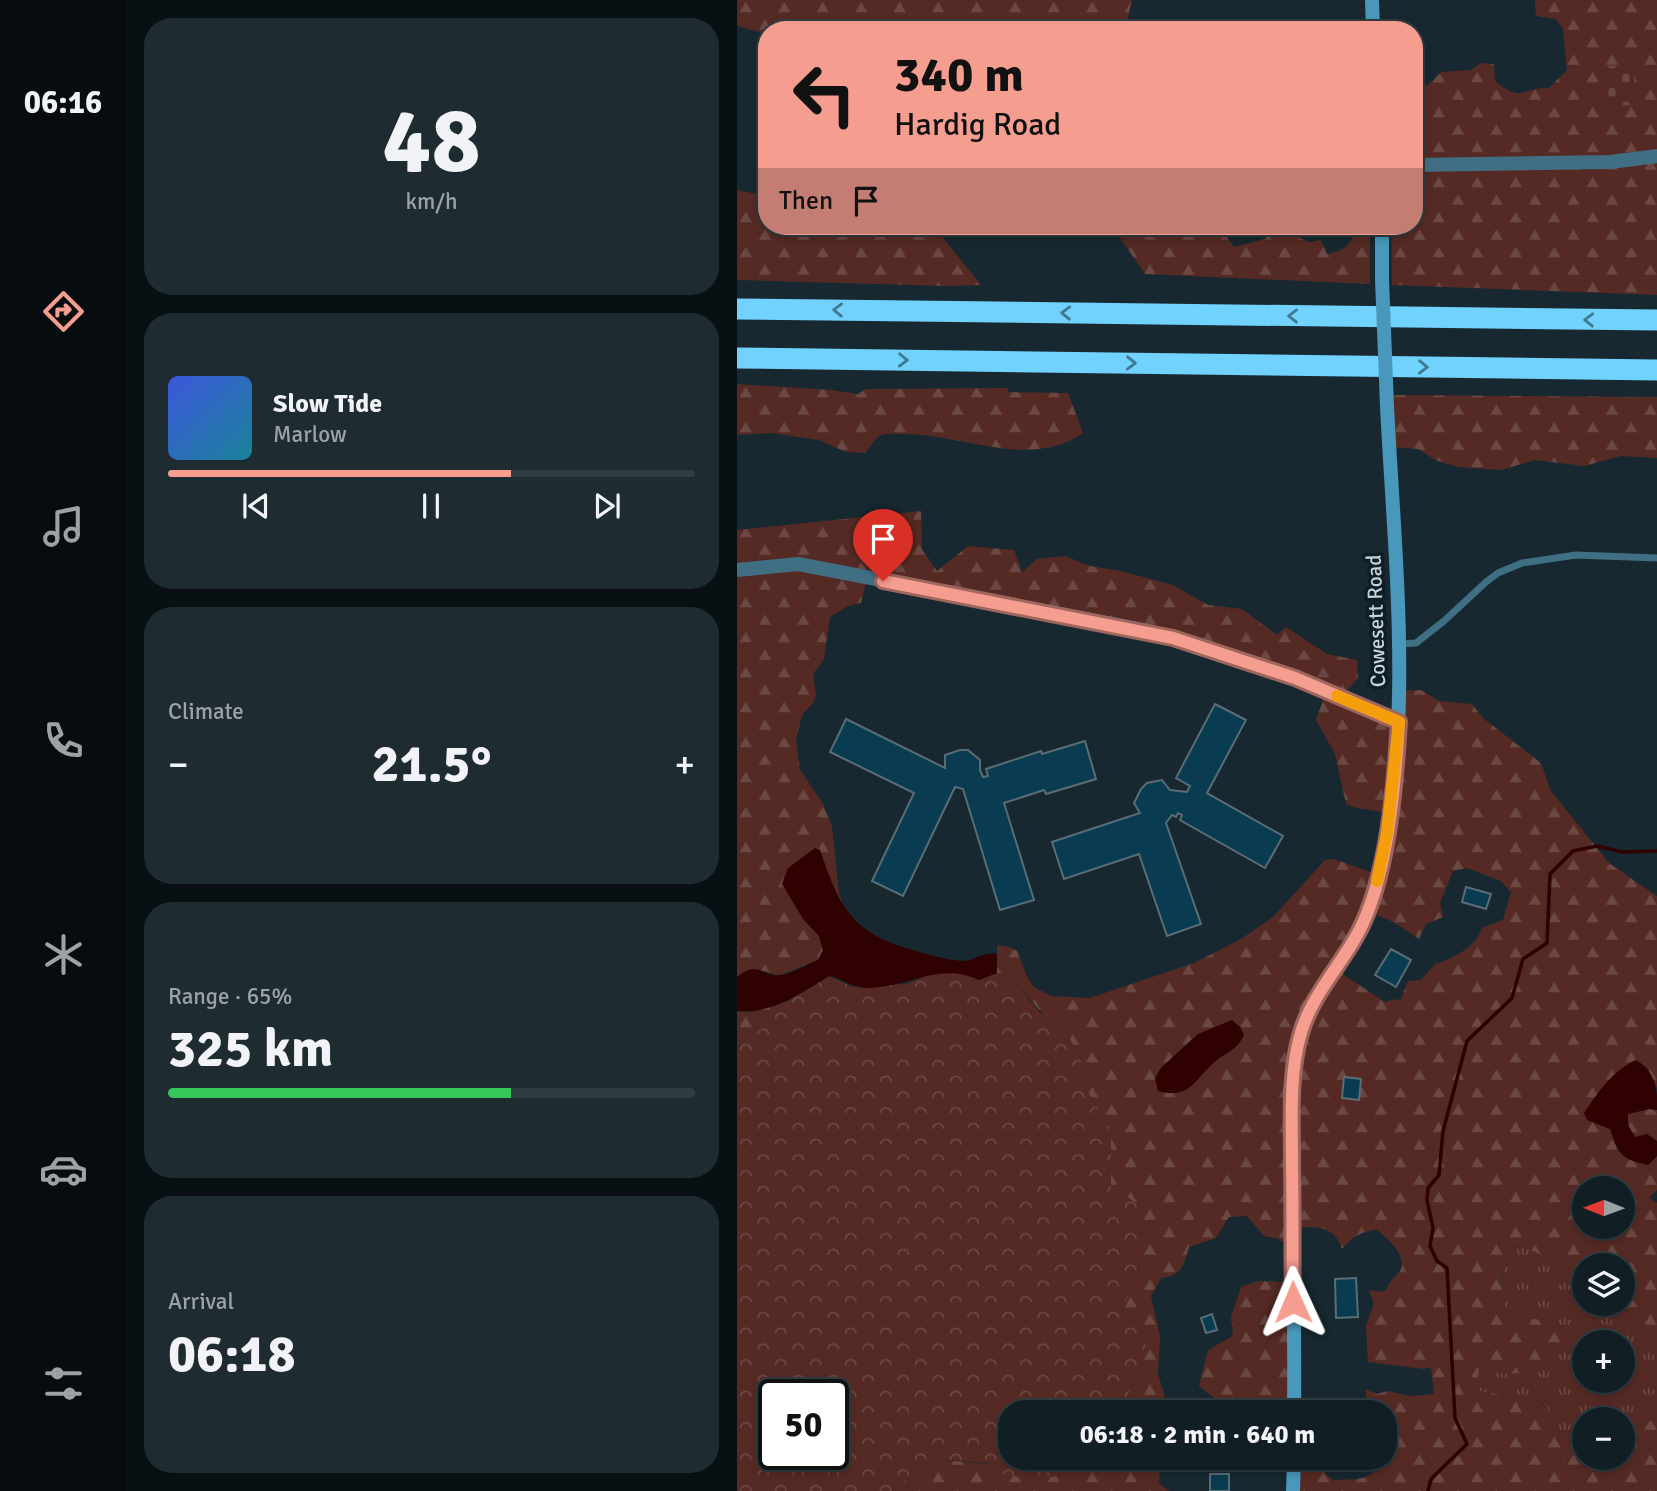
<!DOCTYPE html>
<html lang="en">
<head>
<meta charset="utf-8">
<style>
  :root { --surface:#111e24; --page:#1e2b31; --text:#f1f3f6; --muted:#9ca2a6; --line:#303c41; --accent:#f59d8f }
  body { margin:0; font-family:Signika,sans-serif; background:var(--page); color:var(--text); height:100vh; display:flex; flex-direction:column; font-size:26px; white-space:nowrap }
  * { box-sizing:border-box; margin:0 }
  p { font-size:23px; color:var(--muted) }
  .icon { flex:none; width:38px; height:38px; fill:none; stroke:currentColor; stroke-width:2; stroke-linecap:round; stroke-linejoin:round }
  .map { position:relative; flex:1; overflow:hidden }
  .panel { display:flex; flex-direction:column; gap:18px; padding:18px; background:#091014; width:611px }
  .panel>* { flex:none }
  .hud { position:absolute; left:21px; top:21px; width:665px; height:214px; border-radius:28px; box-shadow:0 4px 10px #0003,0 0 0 2px var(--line); background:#f59d8f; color:#111; overflow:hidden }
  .needle { width:46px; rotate:271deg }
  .controls { position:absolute; left:835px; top:1176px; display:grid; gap:14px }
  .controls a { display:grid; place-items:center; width:63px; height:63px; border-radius:50%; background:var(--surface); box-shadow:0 4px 10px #0003,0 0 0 2px var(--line); font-size:35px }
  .speed { position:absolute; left:21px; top:1379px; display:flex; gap:14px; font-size:35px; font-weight:700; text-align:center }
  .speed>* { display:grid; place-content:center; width:91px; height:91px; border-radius:50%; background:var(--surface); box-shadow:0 4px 10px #0003,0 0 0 2px var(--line); line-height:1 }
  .speed .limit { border:4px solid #111; border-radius:10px; background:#fff; color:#111 }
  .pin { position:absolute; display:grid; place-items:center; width:60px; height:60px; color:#fff; margin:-72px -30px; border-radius:50% 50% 50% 0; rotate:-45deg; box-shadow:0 0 7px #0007 }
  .pin .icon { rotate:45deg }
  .me { position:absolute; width:77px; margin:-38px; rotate:359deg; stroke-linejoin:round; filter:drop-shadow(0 0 5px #0008) }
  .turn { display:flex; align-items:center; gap:24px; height:147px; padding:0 21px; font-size:32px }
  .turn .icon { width:91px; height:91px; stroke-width:2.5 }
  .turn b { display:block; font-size:49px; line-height:60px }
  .then { display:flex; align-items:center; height:66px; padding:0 21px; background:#0003; gap:14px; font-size:26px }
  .big { font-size:52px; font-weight:700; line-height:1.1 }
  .panel .widget { flex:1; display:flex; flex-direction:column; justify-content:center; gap:10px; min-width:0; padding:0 24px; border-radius:28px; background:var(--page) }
  .panel .dial { align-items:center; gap:0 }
  .dial b { font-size:91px; line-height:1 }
  .song { display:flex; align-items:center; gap:21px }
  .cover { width:84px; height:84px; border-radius:10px; background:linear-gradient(135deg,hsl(230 70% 55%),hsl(190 70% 35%)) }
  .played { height:7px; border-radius:4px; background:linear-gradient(90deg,var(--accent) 65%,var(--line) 65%) }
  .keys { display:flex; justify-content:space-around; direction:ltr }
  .heat { display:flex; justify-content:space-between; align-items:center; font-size:38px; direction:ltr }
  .charge { height:10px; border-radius:5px; background:linear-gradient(90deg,#34c759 65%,var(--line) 0) }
  .trip { position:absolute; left:261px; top:1400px; width:399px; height:70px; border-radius:28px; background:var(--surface); box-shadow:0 4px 10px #0003,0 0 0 2px var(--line); font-weight:700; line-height:70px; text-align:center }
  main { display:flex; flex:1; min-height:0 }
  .tabs { display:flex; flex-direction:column; width:126px; justify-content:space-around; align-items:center; background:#070c0e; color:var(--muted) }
  .tabs .icon { width:49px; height:49px }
  .tabs .selected { color:var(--accent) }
  .tabs b { font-size:32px; color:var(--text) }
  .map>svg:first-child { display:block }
  .grass { fill:url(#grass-tufts); fill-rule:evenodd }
  .forest { fill:url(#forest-firs); fill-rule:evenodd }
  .cemetery { fill:url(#cemetery-stones) }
  .park { fill:url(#park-crowns); fill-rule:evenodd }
  .water { fill:#300101 }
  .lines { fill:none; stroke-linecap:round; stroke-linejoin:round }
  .stream { stroke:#300101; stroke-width:3.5 }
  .building { fill:#093c50; stroke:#5a6d76; stroke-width:2 }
  .service { stroke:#406f84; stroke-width:7 }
  .minor { stroke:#406f84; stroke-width:14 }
  .tertiary { stroke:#406f84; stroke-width:14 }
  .secondary { stroke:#4998bb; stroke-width:14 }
  .motorway { stroke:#72d2fe; stroke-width:21 }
  .secondary-bridge { stroke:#4998bb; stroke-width:14 }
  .oneway { stroke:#407892 }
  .route-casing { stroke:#9f665d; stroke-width:18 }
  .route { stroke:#f59d8f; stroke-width:12 }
  .slow { stroke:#f59e0b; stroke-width:12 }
  .labels { text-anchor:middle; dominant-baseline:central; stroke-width:7; stroke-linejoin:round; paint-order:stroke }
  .street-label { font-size:21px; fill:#c9d4d9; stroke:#0e1e26 }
</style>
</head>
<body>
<main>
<nav class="tabs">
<b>06:16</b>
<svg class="icon selected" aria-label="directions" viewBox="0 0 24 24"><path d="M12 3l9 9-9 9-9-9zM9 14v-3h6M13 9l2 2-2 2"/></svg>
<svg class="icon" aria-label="music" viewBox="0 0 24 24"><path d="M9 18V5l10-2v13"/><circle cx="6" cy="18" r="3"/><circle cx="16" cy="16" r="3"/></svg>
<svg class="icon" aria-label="phone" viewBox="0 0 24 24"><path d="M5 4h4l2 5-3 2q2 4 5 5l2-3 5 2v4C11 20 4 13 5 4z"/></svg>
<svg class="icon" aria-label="climate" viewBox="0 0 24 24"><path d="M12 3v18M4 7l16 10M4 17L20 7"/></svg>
<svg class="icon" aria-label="car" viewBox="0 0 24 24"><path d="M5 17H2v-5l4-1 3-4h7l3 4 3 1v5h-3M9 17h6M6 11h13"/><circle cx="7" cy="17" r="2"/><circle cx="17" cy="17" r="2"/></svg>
<svg class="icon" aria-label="filters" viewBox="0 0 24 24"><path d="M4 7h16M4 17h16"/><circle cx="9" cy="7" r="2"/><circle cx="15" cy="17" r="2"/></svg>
</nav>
<section class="panel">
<div class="widget dial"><b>48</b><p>km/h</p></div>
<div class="widget">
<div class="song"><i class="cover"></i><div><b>Slow Tide</b><p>Marlow</p></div></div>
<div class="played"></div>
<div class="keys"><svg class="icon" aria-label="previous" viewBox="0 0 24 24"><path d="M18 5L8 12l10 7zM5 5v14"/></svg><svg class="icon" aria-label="pause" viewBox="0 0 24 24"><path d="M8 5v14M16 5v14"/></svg><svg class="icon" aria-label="next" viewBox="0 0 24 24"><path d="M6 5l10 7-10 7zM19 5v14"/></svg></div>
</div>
<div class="widget"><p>Climate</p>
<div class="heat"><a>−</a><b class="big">21.5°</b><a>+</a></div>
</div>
<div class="widget"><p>Range · 65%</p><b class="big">325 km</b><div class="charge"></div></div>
<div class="widget"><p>Arrival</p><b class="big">06:18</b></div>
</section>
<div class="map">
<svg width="921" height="1491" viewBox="0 0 921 1491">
  <defs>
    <pattern id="grass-tufts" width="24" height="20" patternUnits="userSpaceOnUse" patternTransform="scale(1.75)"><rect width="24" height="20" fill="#552a24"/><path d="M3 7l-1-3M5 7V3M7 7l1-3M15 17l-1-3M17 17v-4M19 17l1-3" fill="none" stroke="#6c4843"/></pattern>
    <pattern id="forest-firs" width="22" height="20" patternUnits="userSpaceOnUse" patternTransform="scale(1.75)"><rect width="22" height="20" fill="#552a24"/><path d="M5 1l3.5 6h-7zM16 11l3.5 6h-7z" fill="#6c4843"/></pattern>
    <pattern id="cemetery-stones" width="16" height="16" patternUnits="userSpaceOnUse" patternTransform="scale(1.75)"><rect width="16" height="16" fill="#552a24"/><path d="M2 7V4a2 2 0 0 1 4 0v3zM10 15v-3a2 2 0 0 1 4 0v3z" fill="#6c4843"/></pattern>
    <pattern id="park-crowns" width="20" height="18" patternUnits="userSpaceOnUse" patternTransform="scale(1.75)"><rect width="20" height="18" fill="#552a24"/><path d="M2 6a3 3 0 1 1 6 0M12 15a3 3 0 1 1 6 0" fill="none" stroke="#6c4843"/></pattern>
  </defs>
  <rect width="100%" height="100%" fill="#172830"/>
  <path class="grass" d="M783,1244l52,26 12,1v33h39v-20c5,30 2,49 34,61v73l-34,13v-12h-39v25l-23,18 -3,-43 -20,-19 -62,-9 2,-23 42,-49 -12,-2 -6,-22 1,-40zM847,1342h39v39h-39z"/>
  <path class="forest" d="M0,0h395l-7,30h-358v4l-30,-8z
    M798,0h122v295l-265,-10 -1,-59h23v-144l14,3 13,-13 30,-2 10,-7 13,1 1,17c28,23 27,6 54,7l18,-18 -4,-41 -7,-10 -20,-3z
    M0,190l30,6v30h138l34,7 42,52 -33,1 -211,-6z
    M375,226h113l-2,6 11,15 31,-8 6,-10 17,3 21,10 12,-2 6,14c18,-3 26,-10 28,-28h15v58l-225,-10z
    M0,384l94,6 27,4 8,-5 142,-1v4l60,1 15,40c-53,38 -125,-1 -183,1 -7,0 -16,-1 -21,2 -5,4 -10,12 -13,17l-20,-1 -27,-12 -47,-7 -35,2z
    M653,395l267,2v61l-36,-2 -37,10 -49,-6 -34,10 -42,-3 -22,-6 -19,-12 -27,-2z
    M184,511l1,38 15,22 31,-25 46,4 8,22 15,-13 28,-3 25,10 31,5 52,14 35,20 34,4 35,26 9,-8 41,27 30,6 1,18 -17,20 48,20 9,-5 1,-22 22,-1 18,11 33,3 11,14 58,45 10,28 58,72 49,34 -1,191 -11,-22 -59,54 23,9 8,22 30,14 9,-9v34l-8,8 8,5v142c-10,-3 -21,-9 -27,-19 -7,-12 -7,-46 -7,-61h-39v6l-12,-1 -53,-26 -16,11 -1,40 6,22 48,4 9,28c-21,23 -58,31 -86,20l-3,22 61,9 21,19 3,42 23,-17v14h39v-27l34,-13v73h-362l-1,-33h30l-4,11 13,11c17,-1 47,3 44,-22h8v-46h-16l-4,-23 12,5 10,-3 23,5 24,-2 -3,-27 -7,2 -56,-7 -2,-37 8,-21 -5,-14 13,2 5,-3c2,-9 8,-11 13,-18 8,-14 -12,-33 -23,-41 -16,1 -25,7 -35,19 -9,-26 -26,-21 -50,-22l-2,14h-10v-2l-16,-3 -17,-20 -18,1 -13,21 -27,9c-5,18 -8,29 -28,31l-10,18 9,40 -2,38 7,23 -3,2 -1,13h-39l23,-62 -25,-32 18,-48 6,-62 -33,-21v-58l-26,-41 -5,-31 -70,-81 -13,-3v-28l12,2 8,4 11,28 6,8 17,9 39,2 104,-35 47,-24 32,-22 52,-57 9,-1 42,15 11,-61 -34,-6 -7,-3 -11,-50 -19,-34 9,-26 -153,-56 -305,-60 -6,25 -13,3 -18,11 -6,42 -11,15 3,21 -3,8 -11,12 -6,25 4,30 22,32 10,24 7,68 3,9 -9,-14 -13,-39 -17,69 16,17 4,14 -5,10 -40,16 -13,-5 -28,6v-447zM730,868l34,13 10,11 -8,28 -21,8c-7,20 -24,26 -42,35h-4l-15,17 -13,1 -8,20 -4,-2 -11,3 -50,-33 33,-57c24,8 31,13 51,27l7,-15 17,-7 -3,-14 13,-32zM503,1027l4,8c-15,30 -59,34 -89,43l6,-10 37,-34zM847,1188h39v39h-39z
    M33,1007l3,10 -13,13 -23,16v-35l15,1z
    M912,1109l8,1v37v-6l-22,-4 -7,-12v-11z
    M521,1281l33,1 3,130h-39l-8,-10 -30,-2 -18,-14 9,-36 23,-13 2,-5 -2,-15 10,-30z
    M348,1458h75l-1,25 10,8h-277l39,-32 140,12z"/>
  <path class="cemetery" d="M896,65l3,40 -31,1 -2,-40z"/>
  <path class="park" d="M198,973h28l16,7 18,-7 13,3 31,38 12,2 14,18 13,23 5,31 26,41v58l33,21 -6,62 -18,47 20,2 8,11 -3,20 -23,62h-112v46h75c-30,30 -58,19 -97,14v-9l-57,-4 -39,32h-155v-445l23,-16 13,-13 -3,-10 18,-6 41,-25 24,11 52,-3zM37,1395h59v59h-59z"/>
  <path class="water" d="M78,848l5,2c19,56 32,84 93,100 16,5 31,9 48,11 13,0 20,-9 36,-7v19l-18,7c-40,-18 -67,6 -108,8 -19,1 -26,-9 -42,-12 -29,18 -57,38 -92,35v-34c22,-18 24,0 43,-2 12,-1 26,-10 38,-15l5,-10 -4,-14 -16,-17 -21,-35 6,-16z
    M495,1020l8,7 4,8c-8,16 -15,15 -27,25 -22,18 -26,40 -59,31l-3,-13 6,-10 37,-34z
    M899,1060c19,11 22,29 21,50l-8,-1 -21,5v11l7,12 12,-3 10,7v15l-9,9c-27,-6 -29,-10 -38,-36l-23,-9 -3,-7c15,-22 27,-41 52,-53z"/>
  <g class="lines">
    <path class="stream" d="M691,1491l3,-12 36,-35 -12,-26 -8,-150 -10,-7 -7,-15 3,-18 -6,-28 1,-12 11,-13 4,-44 24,-90 45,-43 11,-39 24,-16 3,-69 23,-23 24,-5 25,6 36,-1"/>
  </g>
  <path class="building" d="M478,704l31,16 -39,73 76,43 -18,32 -85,-48 2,-5 -4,-2 -2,4 -4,-2 -6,8 35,101 -34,12 -28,-82 -75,25 -12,-37 88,-29 -6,-10 7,-14 6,-6 15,-3 8,10 17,2 3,-6 -14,-8z
    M109,719l99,49v-13l15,-5h8l12,10v10l3,7 5,-1 -2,-7 55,-18 1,3 43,-13 11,38 -50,15 -2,-4 -40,13 30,97 -34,10 -37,-121 -8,-2 -52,109 -31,-15 42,-88 -84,-41z
    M729,887l25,7 -5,15 -24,-7z
    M654,949l20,11 -15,27 -21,-12z
    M607,1077l17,2 -2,21 -17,-2z
    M619,1278l2,39 -22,1 -1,-39z
    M475,1314l5,16 -11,3 -5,-15z
    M473,1474h19v17h-19z"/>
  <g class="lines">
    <path class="service" d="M662,644l17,-1 28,-22 42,-39 12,-9 24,-10 54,-8 82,3"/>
    <path class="minor" d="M677,165l196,-3 48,-6"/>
    <path class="tertiary" d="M0,570l61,-6 350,67 87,26 60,21 104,44"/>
    <path class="secondary" d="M635,0l1,30
      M645,226v53
      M557,1412c1,-76 -1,-152 -2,-227 0,-44 -2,-90 5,-133 10,-62 64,-105 79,-166 39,-158 19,-319 11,-480
      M556,1491l1,-33"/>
    <path class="motorway" d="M0,309l921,11
      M0,358l921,12"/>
    <path class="secondary-bridge" d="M645,279l5,127"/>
  </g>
  <defs><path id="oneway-chevron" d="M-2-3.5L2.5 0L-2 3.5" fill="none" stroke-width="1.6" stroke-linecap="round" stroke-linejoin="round" transform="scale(1.75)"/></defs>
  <g class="oneway">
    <use href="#oneway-chevron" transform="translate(101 310) rotate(-179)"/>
    <use href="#oneway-chevron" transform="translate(329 313) rotate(-179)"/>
    <use href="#oneway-chevron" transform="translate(556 316) rotate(-179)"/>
    <use href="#oneway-chevron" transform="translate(852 320) rotate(-179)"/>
    <use href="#oneway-chevron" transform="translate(166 360) rotate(1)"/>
    <use href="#oneway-chevron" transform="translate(394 363) rotate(1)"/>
    <use href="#oneway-chevron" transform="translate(686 367) rotate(1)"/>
  </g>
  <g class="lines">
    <defs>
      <path id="route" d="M146,581l290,57 122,40 104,44c-4,64 -11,157 -42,213 -19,34 -47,63 -57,101 -11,40 -8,86 -8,128 1,46 0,92 1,138"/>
    </defs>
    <use href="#route" class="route-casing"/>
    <use href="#route" class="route"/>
    <path class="slow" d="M600,696l62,26 -12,111 -10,48"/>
  </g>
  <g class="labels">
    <g class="street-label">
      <text transform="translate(639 621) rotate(-92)">Cowesett Road</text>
    </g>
  </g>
</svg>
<div class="controls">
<a><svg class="needle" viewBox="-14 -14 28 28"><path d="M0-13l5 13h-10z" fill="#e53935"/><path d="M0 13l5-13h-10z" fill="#9ca2a6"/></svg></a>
<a><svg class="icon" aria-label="layers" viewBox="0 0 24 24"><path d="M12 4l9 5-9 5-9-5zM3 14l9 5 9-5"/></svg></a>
<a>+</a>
<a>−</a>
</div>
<div class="speed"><div class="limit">50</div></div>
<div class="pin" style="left:146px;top:581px;background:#d93025"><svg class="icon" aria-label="arrive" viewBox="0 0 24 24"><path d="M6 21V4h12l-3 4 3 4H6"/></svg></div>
<svg class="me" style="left:556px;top:1302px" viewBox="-20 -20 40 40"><path d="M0-17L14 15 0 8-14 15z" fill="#f59d8f" stroke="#fff" stroke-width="4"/></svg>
<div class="trip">06:18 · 2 min · 640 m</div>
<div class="hud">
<div class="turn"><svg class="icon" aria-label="left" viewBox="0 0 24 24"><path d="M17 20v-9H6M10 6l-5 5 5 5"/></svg><div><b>340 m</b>Hardig Road</div></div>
<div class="then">Then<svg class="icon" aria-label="arrive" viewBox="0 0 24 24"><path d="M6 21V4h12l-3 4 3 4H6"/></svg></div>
</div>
</div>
</main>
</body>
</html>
